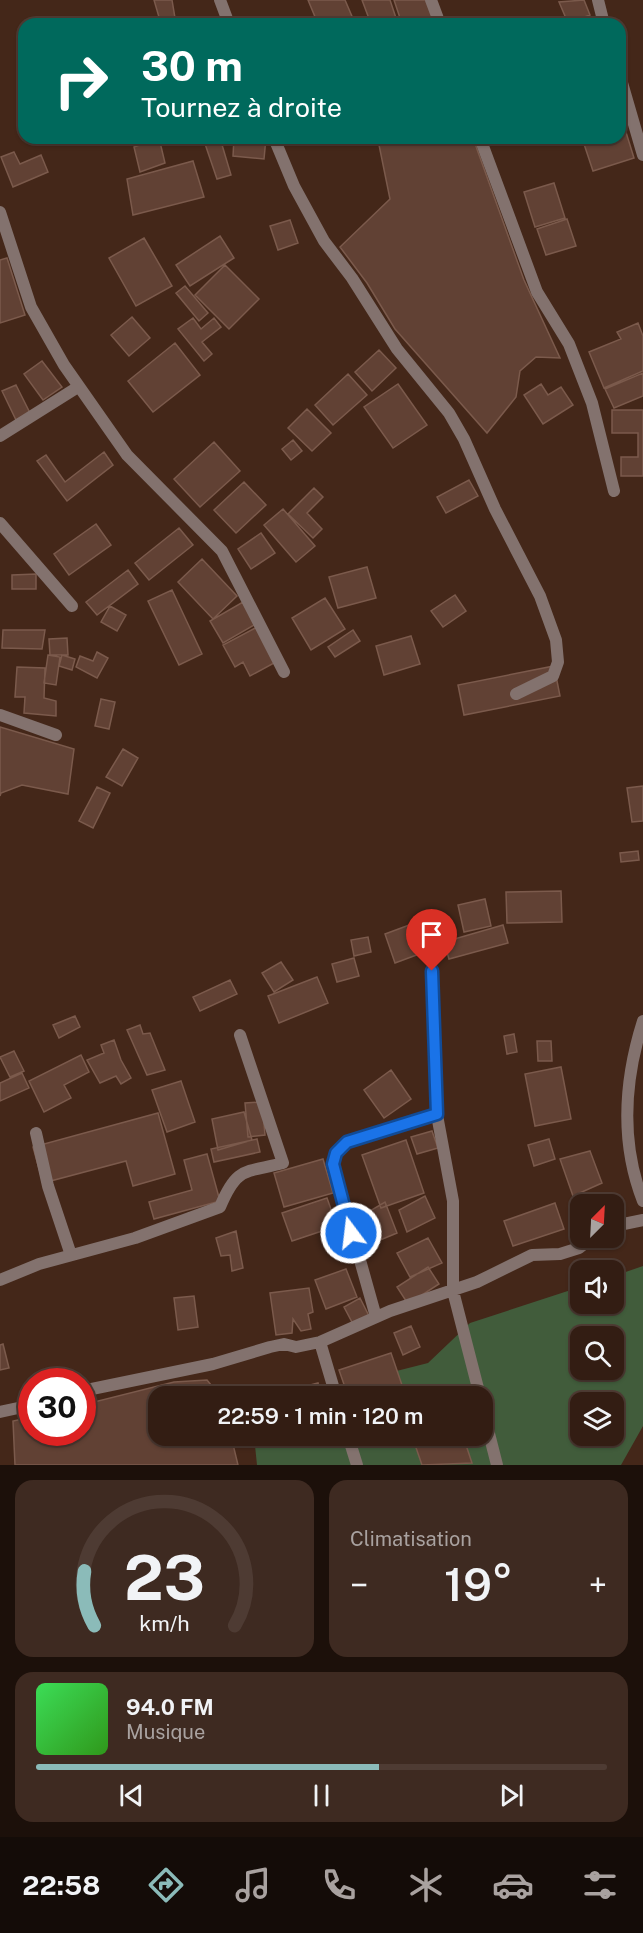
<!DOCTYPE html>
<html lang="fr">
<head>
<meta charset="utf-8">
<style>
  :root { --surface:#331d13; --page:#3e2a21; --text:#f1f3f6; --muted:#a9a2a0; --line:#4e3b33; --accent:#8bbbb9 }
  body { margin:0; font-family:"Public Sans",sans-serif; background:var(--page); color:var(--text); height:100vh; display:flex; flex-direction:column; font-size:22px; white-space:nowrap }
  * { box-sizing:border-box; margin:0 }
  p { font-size:20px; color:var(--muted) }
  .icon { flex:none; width:33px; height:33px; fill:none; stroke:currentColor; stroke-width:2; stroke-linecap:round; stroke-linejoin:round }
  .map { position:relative; height:1465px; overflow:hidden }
  .side { display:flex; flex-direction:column; gap:15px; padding:15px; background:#1c100a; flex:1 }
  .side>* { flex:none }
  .guide { position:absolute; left:18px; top:18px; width:608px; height:126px; border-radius:18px; box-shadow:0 2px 4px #0004,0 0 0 2px var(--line); background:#00695c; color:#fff; overflow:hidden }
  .needle { width:39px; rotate:24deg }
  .controls { position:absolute; left:570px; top:1194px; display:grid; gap:12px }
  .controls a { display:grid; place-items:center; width:54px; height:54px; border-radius:12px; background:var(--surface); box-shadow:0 2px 4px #0004,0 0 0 2px var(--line); font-size:30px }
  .speed { position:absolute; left:18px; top:1368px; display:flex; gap:12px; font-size:30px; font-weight:700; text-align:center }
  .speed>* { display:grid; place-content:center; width:78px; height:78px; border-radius:50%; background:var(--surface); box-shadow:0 2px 4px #0004,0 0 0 2px var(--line); line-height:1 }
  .speed .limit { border:9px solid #d22; background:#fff; color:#111 }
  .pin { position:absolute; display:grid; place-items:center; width:51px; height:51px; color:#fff; margin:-62px -26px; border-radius:50% 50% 50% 0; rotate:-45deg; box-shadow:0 0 6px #0007 }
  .pin .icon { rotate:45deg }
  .me { position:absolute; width:66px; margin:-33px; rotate:345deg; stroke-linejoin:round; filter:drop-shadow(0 0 4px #0008) }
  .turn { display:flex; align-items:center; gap:21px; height:126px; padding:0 24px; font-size:27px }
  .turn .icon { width:78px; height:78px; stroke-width:2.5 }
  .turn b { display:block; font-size:42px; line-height:51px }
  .big { font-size:45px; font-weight:600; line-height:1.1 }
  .side .card { flex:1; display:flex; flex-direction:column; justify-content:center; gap:9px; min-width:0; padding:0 21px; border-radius:18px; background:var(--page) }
  .side .dial { align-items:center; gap:0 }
  .dial svg { height:156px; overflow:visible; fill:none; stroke:var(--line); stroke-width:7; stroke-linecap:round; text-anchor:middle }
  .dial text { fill:var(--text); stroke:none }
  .song { display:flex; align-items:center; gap:18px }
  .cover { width:72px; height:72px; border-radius:9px; background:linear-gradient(135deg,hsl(130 70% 55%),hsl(110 70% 35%)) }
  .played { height:6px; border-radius:3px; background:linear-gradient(90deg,var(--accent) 60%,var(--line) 60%) }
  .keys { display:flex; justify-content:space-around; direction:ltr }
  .heat { display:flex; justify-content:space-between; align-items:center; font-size:33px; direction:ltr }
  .side .tiles { flex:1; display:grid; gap:15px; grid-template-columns:1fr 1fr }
  .card:last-child { grid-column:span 2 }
  .trip { position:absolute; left:148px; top:1386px; width:345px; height:60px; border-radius:18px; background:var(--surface); box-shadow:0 2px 4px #0004,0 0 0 2px var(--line); font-weight:600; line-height:60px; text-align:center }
  .menu { display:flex; height:96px; justify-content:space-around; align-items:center; background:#140c08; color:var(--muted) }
  .menu .icon { width:42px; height:42px }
  .menu .current { color:var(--accent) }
  .menu b { font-size:27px; color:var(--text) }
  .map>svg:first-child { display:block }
  .green { fill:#415c3b; fill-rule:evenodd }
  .building { fill:#614134; stroke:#7b5a4c; stroke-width:1.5 }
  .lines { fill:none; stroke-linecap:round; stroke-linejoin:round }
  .street { stroke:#83726e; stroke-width:12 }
  .route-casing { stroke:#114b97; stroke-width:15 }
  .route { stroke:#1a73e8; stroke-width:10 }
</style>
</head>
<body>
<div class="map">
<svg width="643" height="1465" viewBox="0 0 643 1465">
  <rect width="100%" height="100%" fill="#442719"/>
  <path class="green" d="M643,1266v160l-22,39h-364l-3,-29h229v-40h-185l130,-33 42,-40 110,-36v17h34v-28zM580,1336h34v34h-34zM580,1402h34v34h-34z"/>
  <path class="building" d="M154,0h18l4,24h-15z
    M308,0h37l9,21 -5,3h-31z
    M362,0h28l8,24h-27z
    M394,0h39l8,24h-39z
    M584,0l6,15 -22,8 -9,-21z
    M620,113l14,45 -41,13 -11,-33h38z
    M159,138l6,25 -25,9 -6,-25z
    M203,138h17l11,37 -14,4z
    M234,138h32l-2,21 -31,-3z
    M380,138h93l51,142 36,78 -24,-1 -16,14 -4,26 -29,36 -92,-104 -28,-46 -27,-36 50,-48 -12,-59z
    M14,152l6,12 21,-9 7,17 -35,15 -12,-30z
    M193,161l11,36 -71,18 -6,-36z
    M554,183l11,35 -30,9 -11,-35z
    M567,219l9,27 -30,9 -9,-26z
    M290,220l8,23 -20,7 -8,-24z
    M220,236l14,22 -44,28 -14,-21z
    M144,238l28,48 -36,20 -27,-48z
    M7,258l18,57 -25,8v-63z
    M225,265l34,34 -30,30 -34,-34z
    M185,286l23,27 -9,8 -23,-28z
    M132,317l18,21 -21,18 -18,-21z
    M193,318l8,11 13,-11 7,9 -19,15 10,12 -8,7 -26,-32z
    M638,323l5,13v35l-39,17 -15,-36 32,-13 -4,-7z
    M175,343l25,32 -47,37 -25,-31z
    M379,350l17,18 -24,23 -17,-19z
    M42,361l20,26 -19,13 -19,-26z
    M643,373v23l-29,12 -9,-19z
    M348,374l19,21 -34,30 -18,-20z
    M398,384l29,41 -34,23 -29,-41z
    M541,384l7,11 13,-8 12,18 -30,19 -19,-29z
    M16,385l14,28 -14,7 -14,-29z
    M307,409l24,24 -19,18 -24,-23z
    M612,410h31v66h-22v-19h17v-24h-26z
    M293,440l9,11 -11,9 -9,-11z
    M214,442l26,29 -40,36 -26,-28z
    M104,452l9,13 -46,36 -30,-40 9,-6 19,27z
    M469,480l9,16 -32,17 -9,-16z
    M244,482l22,23 -30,28 -22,-23z
    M314,488l9,9 -16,16 15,16 -9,9 -25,-24z
    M283,509l32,37 -19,16 -32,-37z
    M96,524l15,21 -42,30 -15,-21z
    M179,528l14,17 -44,35 -14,-17z
    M261,533l14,20 -24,16 -13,-20z
    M202,559l35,37 -24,23 -35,-37z
    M367,567l9,31 -38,10 -9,-31z
    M128,570l10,14 -41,31 -11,-13z
    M36,574v15h-24v-14z
    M172,590l30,64 -23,11 -31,-64z
    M455,595l11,16 -23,16 -12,-16z
    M325,598l20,31 -34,21 -19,-32z
    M243,602l13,22 -33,19 -13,-22z
    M110,606l16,9 -9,16 -16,-9z
    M257,627l19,35 -26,14 -7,-14 -8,5 -12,-22z
    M3,630h42l-3,19 -40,-1z
    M353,630l7,11 -25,16 -7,-10z
    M411,636l9,28 -36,11 -8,-29z
    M67,638l1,17h-18l-1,-16z
    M97,652l11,6 -11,20 -21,-11 4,-11 13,5z
    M48,655l12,2 -4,28 -12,-2z
    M62,655l13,4 -3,11 -13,-4z
    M554,666l6,30 -96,19 -6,-30z
    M17,667l28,1 -1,30 12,3v15l-32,-3 1,-16h-10z
    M101,699l14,3 -6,27 -14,-3z
    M0,727l74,22 -6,45 -46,-9 -21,8 -1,3z
    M123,749l15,9 -16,28 -16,-9z
    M643,786v35l-11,1 -5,-34z
    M97,787l13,6 -17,35 -14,-7z
    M638,851l1,9 -18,2 -1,-9z
    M561,891l1,31 -55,1 -1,-31z
    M485,899l6,27 -27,6 -6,-27z
    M420,921l10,29 -35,13 -10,-29z
    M503,925l5,18 -59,16 -5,-17z
    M368,937l3,15 -17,4 -3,-16z
    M354,958l5,18 -22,6 -5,-18z
    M281,962l12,18 -19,12 -12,-19z
    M317,977l11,26 -49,20 -11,-27z
    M230,980l7,14 -37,17 -7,-14z
    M75,1016l5,11 -21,11 -6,-13z
    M140,1025l3,9 7,-1 15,37 -18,5 -20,-45z
    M514,1034l3,18 -10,2 -3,-18z
    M114,1040l7,20 10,18 -10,6 -5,-8 -16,7 -13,-23 17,-7 -3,-8z
    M537,1041h14l1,20h-14z
    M14,1051l10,20 -14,6 -10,-20z
    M81,1055l8,17 -25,13 7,13 -27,14 -15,-31z
    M561,1067l10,52 -36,7 -10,-52z
    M391,1070l20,29 -27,19 -20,-28z
    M22,1073l7,15 -29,13v-18z
    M181,1081l14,41 -28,10 -15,-42z
    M262,1102l3,33 -17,2 -3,-34z
    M244,1112l8,28 -34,10 -6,-31z
    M158,1113l17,61 -42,12 -7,-25 -83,22 -10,-36z
    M432,1131l6,17 -21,6 -6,-17z
    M257,1139l3,13 -46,10 -3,-13z
    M549,1139l6,20 -21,7 -6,-21z
    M406,1140l18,53 -43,15 -19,-53z
    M590,1151l12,32 -29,13 -13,-37z
    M207,1154l13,47 -66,18 -5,-17 43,-12 -8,-30z
    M323,1159l10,34 -49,14 -10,-34z
    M425,1196l10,22 -28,14 -8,-22z
    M327,1198l10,28 -45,15 -10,-28z
    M385,1202l12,31 -24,10 -10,-28z
    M555,1203l9,26 -51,17 -9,-25z
    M236,1231l7,37 -11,3 -2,-16 -9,1 -5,-18z
    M428,1238l14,25 -32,14 -13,-24z
    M428,1267l11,17 -31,20 -11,-17z
    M346,1269l11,28 -31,12 -11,-29z
    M309,1288l4,24 -5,2 3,15 -10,2 -8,-12 -1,14 -16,2 -6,-42z
    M194,1296l4,31 -20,3 -4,-32z
    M360,1298l9,18 -16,8 -9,-17z
    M411,1326l9,21 -17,8 -9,-22z
    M3,1344l6,24 -9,2v-25z
    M391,1353l12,35 -27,8h-28l-9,-26z
    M207,1380l13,16h-61v40h72l7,29h-223l-2,-44 19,-4v15h50v-27l92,-23z
    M318,1383l3,13h-40l-1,-3z
    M412,1436h51l9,27 -50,2z"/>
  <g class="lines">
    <path class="street" d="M220,0l9,24
      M431,0l9,24
      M598,0l6,24
      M620,76l23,79
      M274,138l20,48 30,55 28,37 45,71 52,64 15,26 31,70 45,87 16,44 2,22 -5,14 -37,18
      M480,138l57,154 32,52 23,59 22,88
      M0,212l31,95 33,58 63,90 95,96 62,121
      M0,436l78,-49
      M0,523l72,83
      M0,715l56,20
      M432,971l5,144 16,86v90l27,105
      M643,1021c-19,60 -23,121 0,180
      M36,1133l12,53 23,69
      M614,1226l29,-6
      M0,1280l39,-16 96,-26 85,-31c17,-41 25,-34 63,-44l-43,-128
      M376,1317l-43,-153 3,-11 11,-11 90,-27
      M320,1342l16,54
      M82,1391l131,-27 57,-17 14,-3 12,3 24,-5 70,-31 87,-29 55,-27 28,-1 19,-6 13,-10
      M483,1410l14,55
      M0,1412l32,-7
      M348,1436l9,29"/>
  </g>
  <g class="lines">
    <defs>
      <path id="route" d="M351,1233l-18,-69 3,-11 11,-11 90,-28 -5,-143"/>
    </defs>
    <use href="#route" class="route-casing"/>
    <use href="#route" class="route"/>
  </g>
</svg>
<div class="controls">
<a><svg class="needle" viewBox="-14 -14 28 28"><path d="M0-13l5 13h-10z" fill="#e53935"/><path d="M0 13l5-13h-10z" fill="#a9a2a0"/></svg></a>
<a><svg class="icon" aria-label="sound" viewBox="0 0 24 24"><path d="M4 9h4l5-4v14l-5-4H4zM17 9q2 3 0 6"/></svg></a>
<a><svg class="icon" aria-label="search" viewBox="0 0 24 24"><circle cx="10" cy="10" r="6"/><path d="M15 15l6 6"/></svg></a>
<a><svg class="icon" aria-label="layers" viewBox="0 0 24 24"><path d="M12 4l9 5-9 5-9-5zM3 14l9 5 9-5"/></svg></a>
</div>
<div class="speed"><div class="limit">30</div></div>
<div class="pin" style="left:432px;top:971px;background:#d93025"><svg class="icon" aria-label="arrive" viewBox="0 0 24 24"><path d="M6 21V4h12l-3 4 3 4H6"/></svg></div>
<svg class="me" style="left:351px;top:1233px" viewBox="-20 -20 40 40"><circle r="17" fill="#1a73e8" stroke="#fff" stroke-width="3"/><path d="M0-11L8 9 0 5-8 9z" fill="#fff"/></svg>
<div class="trip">22:59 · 1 min · 120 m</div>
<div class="guide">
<div class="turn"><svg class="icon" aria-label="right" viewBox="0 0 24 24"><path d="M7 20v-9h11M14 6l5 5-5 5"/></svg><div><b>30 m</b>Tournez à droite</div></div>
</div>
</div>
<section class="side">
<div class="tiles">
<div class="card dial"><svg viewBox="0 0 100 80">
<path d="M14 69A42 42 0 1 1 86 69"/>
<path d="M14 69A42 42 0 0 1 9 41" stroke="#8bbbb9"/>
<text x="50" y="56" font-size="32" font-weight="700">23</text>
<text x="50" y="72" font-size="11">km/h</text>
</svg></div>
<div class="card"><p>Climatisation</p>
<div class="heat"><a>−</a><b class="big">19°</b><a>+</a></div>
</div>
<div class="card">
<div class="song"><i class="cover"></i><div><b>94.0 FM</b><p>Musique</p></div></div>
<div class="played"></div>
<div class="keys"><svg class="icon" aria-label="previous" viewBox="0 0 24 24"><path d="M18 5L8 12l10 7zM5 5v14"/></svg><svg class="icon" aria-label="pause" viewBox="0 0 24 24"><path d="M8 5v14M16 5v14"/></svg><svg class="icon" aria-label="next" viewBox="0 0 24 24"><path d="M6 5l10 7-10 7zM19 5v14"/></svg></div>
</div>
</div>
</section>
<nav class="menu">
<b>22:58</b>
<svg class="icon current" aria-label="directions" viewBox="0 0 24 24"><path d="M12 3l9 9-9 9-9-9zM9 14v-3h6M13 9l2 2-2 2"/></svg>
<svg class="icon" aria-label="music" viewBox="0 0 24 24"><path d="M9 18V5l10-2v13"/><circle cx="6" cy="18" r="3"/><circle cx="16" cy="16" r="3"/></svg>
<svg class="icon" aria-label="phone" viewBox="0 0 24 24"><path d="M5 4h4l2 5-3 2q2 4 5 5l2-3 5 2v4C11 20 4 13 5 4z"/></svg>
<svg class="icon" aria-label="climate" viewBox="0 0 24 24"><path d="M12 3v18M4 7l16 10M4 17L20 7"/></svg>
<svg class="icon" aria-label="car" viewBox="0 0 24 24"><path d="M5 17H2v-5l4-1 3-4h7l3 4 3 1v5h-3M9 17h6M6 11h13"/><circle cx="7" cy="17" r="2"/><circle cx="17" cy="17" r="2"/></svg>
<svg class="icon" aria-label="filters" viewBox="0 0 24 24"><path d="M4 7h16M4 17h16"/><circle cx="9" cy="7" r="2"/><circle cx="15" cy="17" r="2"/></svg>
</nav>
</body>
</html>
